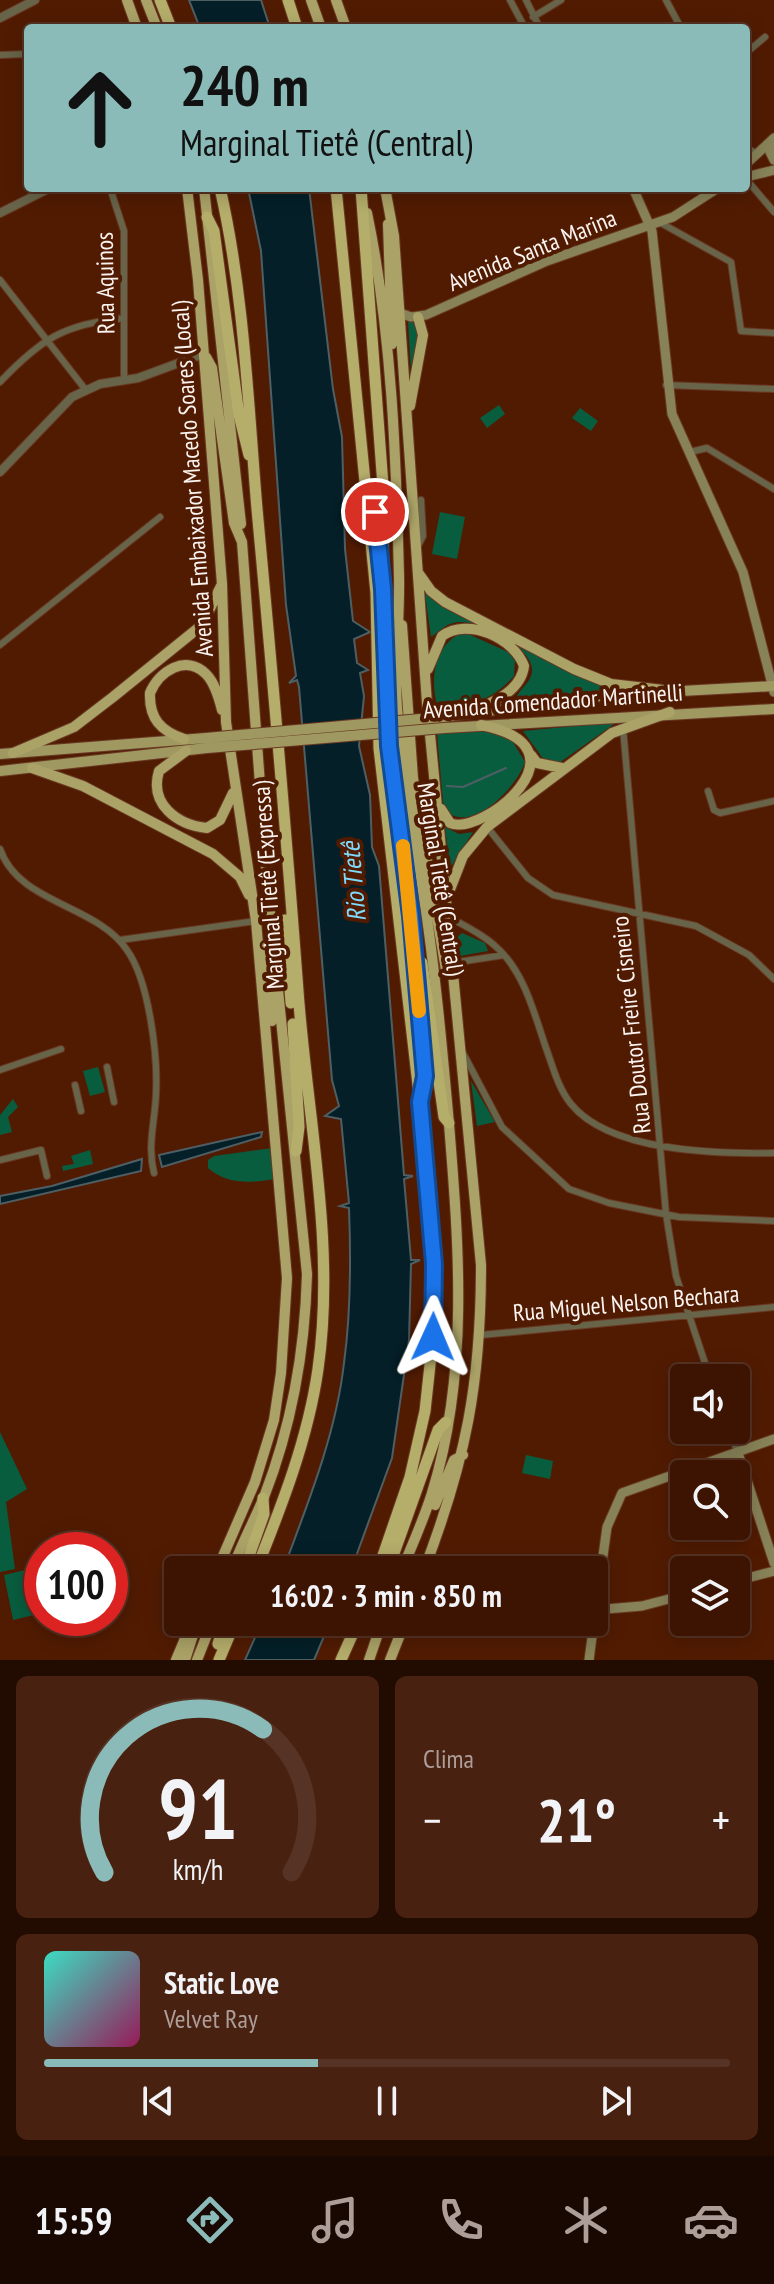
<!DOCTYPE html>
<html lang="pt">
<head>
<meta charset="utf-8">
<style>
  :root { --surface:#3d1402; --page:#482111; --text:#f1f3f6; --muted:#ad9e99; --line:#563324; --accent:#8bbbb9 }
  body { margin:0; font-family:"PT Sans Narrow",sans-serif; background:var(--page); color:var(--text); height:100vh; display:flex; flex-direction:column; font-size:30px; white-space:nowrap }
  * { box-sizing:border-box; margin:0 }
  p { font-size:26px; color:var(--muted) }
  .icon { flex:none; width:44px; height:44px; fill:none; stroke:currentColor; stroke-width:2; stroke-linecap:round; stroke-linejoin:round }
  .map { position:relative; height:1660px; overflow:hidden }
  .panel { display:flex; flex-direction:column; gap:16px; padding:16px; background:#220b01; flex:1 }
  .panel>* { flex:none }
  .top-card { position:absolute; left:24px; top:24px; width:726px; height:168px; border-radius:8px; box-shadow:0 4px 20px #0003,0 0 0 2px var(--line); background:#8bbbb9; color:#111; overflow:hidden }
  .tools { position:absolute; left:670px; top:1364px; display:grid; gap:16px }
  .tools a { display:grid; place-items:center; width:80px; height:80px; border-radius:8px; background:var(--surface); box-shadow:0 4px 20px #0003,0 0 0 2px var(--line); font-size:40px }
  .speed { position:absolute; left:24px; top:1532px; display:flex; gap:16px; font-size:40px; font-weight:700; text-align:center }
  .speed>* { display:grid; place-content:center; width:104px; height:104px; border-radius:50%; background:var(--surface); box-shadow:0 4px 20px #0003,0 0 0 2px var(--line); line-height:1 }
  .speed .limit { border:12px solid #d22; background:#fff; color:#111 }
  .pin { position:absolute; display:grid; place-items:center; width:68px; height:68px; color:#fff; margin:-34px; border:4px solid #fff; border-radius:50%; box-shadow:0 2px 8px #0007 }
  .me { position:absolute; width:88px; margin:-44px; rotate:1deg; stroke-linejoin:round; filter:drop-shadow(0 0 6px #0008) }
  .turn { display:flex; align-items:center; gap:28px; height:168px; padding:0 24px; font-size:36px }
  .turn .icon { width:104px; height:104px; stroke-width:2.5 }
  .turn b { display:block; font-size:56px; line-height:68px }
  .big { font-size:60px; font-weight:700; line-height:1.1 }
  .panel .card { flex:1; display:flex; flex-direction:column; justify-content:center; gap:12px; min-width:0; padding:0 28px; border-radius:12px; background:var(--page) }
  .panel .dial { align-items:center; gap:0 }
  .dial svg { height:208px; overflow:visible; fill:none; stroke:var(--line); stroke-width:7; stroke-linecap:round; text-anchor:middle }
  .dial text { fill:var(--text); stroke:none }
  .song { display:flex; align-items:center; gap:24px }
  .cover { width:96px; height:96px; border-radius:12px; background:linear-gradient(135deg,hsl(170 70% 55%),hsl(330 70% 35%)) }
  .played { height:8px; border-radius:4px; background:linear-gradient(90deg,var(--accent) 40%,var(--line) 40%) }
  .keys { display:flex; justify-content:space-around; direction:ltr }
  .heat { display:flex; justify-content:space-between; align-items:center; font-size:44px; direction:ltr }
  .panel .tiles { flex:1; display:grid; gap:16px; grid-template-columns:1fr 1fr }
  .card:last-child { grid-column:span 2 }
  .trip { position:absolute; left:164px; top:1556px; width:444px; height:80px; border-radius:8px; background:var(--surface); box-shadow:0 4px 20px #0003,0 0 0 2px var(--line); font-weight:700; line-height:80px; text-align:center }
  .menu { display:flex; height:128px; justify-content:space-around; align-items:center; background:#180801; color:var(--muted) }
  .menu .icon { width:56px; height:56px }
  .menu .selected { color:var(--accent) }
  .menu b { font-size:36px; color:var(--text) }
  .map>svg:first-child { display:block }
  .green { fill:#095d3f }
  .water { fill:#041f28; stroke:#4e5f64; stroke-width:2 }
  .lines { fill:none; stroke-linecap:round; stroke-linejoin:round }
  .stream { stroke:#4e5f64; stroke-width:2 }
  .minor-casing { stroke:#693923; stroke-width:8 }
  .tertiary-casing { stroke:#693923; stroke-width:10 }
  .secondary-casing { stroke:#693923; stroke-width:11 }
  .primary-casing { stroke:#693923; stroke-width:12 }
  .trunk-casing { stroke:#693923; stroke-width:12 }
  .motorway-casing { stroke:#693923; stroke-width:13 }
  .minor { stroke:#67644a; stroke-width:6 }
  .tertiary { stroke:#67644a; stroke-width:8 }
  .secondary { stroke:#878257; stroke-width:9 }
  .primary { stroke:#9f9861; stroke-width:10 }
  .trunk { stroke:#aaa266; stroke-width:10 }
  .motorway { stroke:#b5ad6a; stroke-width:11 }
  .primary-bridge-casing { stroke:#693923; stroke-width:12; stroke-linecap:butt }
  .primary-bridge { stroke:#9f9861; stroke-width:10 }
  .route-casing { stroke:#114b97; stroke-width:20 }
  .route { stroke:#1a73e8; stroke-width:14 }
  .slow { stroke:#f59e0b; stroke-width:14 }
  .labels { text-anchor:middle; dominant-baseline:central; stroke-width:8; stroke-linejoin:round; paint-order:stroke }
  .street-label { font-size:24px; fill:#faf3f0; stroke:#511b02 }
  .water-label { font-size:26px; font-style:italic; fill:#7fdbfb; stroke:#511b02 }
</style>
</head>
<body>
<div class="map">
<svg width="774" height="1660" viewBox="0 0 774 1660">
  <rect width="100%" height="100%" fill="#511b02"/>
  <path class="green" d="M413,320l7,8 -9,44 -3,-51z
    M499,405l6,9 -18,14 -7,-10z
    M580,408l18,13 -7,10 -19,-13z
    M440,512l25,5 -8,42 -25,-5z
    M424,587l186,100 -1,3 -44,7 -49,1c4,-10 14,-14 16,-26 3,-24 -53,-52 -74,-50 -12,1 -18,9 -27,15z
    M464,632l44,20 7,9 -1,15c-24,27 -42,27 -76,32 -9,-27 -4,-65 26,-76z
    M617,722l-58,41 -12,1 -24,-33z
    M487,731l23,6 15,25c-8,25 -52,71 -78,50l-4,-10 -6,-69z
    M445,827l14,7 14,-2 -23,36z
    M462,933l23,10 3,8 -28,5 -3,-19z
    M98,1067l7,25 -15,4 -7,-25z
    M471,1081l24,41 -18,4z
    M13,1099l5,8 -10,10 4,15 -12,3v-20z
    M273,1148l2,31c-23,4 -48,6 -67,-11v-8l6,-4z
    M90,1150l3,14 -30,7 -1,-5 12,-2 -3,-8z
    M0,1432l27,57 -21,13 9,67 -15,3z
    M526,1455l27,6 -3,18 -28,-6z
    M42,1566v47l-29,7 -9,-45z"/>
  <path class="water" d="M189,0h72l9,28h-70z
    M248,188h61l24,201 9,48 3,112 8,72 17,11 -16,7 3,24 11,7 -8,3 4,23 -5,50 11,49 2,52 7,19 25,309 9,1 -9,3 7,81h9l-9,4 -2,76 -17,118 -41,112h-68c25,-67 53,-136 61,-207 7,-51 7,-103 5,-155l-9,-2 9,-3 -8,-84 -16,-3 14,-10 -7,-26 -33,-393 -2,-7 -8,3 7,-7 -10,-71 -25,-354z
    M262,1132l-1,5 -99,30 -3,-12z
    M142,1159l-1,12 -141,33v-8l52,-10z
    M262,1622h68l-16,38h-69z"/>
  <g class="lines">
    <path class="stream" d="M447,786l16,1 43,-19"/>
    <defs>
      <path id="minor" d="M510,0l15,28
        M526,0l14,28
        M666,0l15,28
        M533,17l28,-17
        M746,53l19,-16
        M0,55l28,-1
        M746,148l12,6
        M746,179l28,33
        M110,188l14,43v149
        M659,222l72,40 10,69 33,2
        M0,280l85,109
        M0,382c41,-43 64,-58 124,-64
        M666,385l108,4
        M690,452l17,-4 67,41
        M417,548l6,-12 -2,-36
        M0,645l160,-128
        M623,728l43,486 10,62 34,102
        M708,791l6,19 6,3 54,-12
        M487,827l41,51 25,17 143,31 53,29 25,24
        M0,849c19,55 96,55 127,101 22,31 31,105 29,144 -1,28 -9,51 -2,79
        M447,916c16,9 34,17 47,29 30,25 40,68 52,103 7,19 12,40 25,56 39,48 145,50 203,49
        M120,940l136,-19
        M452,963l52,-8
        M463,1053l39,74 67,62 40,14 70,14 95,4
        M107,1067l7,35
        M0,1070l61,-21
        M75,1085l6,26
        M0,1160l41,-10 6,26
        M481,1335l293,-28
        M729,1430l9,23"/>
      <path id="tertiary" d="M0,18l35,-18
        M0,213l50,-25
        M0,472l72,-75 28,-13 38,-6 65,-24"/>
      <path id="secondary" d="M774,142l-5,8 5,10
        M746,164l28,-26
        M746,177l28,-7
        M633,188l19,43 20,183 71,158 31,120
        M400,313l11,4 15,-2 121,-54 126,-44 45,-29
        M738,1453l36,110
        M736,1581l38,-10
        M594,1610l48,-4 42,-11
        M594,1621l13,-94 15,-34 152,-54
        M589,1660l5,-38"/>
      <path id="primary" d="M443,717l165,-22 166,-9
        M444,728l330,-19
        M0,754l206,-16
        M0,771l207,-23"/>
      <path id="trunk" d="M127,0l10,28
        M146,0l11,28
        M311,0l10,28
        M336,0l10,28
        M187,188l11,92 24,304 4,138 30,199 31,357 -6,95 -7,47 -19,62 -38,88
        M204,188l37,336
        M385,188l9,48 33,467 54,562c0,118 -15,195 -57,305
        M367,213c25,120 29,242 32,363 1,44 -5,87 -2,131 5,63 17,122 26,184 12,77 19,155 26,233 10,123 20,249 -17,369 -8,26 -20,52 -30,77
        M388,224l4,120
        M206,357l6,11 22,155 8,19 26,350 39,382c-2,77 -15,151 -43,223 -10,24 -23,48 -32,73
        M410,406l13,-71 -5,-18
        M419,574l12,17 14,11 129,67 37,15 61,7
        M402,625l11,153 33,192
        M428,669l14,-33c26,-19 72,2 82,30 -3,26 -33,37 -54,46
        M184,739c-23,-8 -35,-20 -34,-46 9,-22 36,-39 56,-19 9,9 13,24 16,36
        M186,751l-27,20c-10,33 18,54 48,57l13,-8 13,-27
        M13,753l61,-26 39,-30 89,-72 19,-39
        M531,755l6,8 25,5
        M32,768l51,18 130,68 27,23 9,18
        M441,809l9,14c32,14 144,-76 31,-98
        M449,892l14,-36 24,-29 125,-94 58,-21
        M267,945l5,76
        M435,1505l19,-45 9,-5
        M176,1660l16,-38
        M185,1660l8,-25
        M197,1660l15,-38
        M369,1660l13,-38
        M390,1660l15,-38"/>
      <path id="motorway" d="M160,0l11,28
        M288,0l9,28
        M220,188c24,105 28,214 37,321 15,161 29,321 41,482 9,125 38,254 20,378 -10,70 -36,136 -62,201
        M336,188l40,405 3,155 41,354 14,162 -1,73 -8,74 -15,66 -32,93
        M361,188l22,298v103
        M207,217l7,14 25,184 10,40
        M384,609l5,137 22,170 14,160 -4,17
        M285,920l6,83
        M422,963l22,154 5,6
        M293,1024l6,103 -3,24
        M244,1570l20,-56 -1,-16
        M388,1570l50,-140 8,-8
        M218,1644l7,-22
        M219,1660l16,-38
        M341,1660l17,-38"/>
    </defs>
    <use href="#minor" class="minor-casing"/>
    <use href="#tertiary" class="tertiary-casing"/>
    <use href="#secondary" class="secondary-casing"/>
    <use href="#primary" class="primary-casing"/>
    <use href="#trunk" class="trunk-casing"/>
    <use href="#motorway" class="motorway-casing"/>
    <use href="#minor" class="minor"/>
    <use href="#tertiary" class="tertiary"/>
    <use href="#secondary" class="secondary"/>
    <use href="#primary" class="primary"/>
    <use href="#trunk" class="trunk"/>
    <use href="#motorway" class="motorway"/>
    <defs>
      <path id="primary-bridge" d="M206,738l237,-21
        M207,748l237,-20"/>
    </defs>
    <use href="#primary-bridge" class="primary-bridge-casing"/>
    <use href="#primary-bridge" class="primary-bridge"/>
  </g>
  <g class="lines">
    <defs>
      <path id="route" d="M375,512l8,77 6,157 22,170 14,160 -5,26 14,162 -1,73"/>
    </defs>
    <use href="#route" class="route-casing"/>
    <use href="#route" class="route"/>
    <path class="slow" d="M403,846l16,165"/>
  </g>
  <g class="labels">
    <g class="street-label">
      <text transform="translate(532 250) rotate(-22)">Avenida Santa Marina</text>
      <text transform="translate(105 283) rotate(-91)">Rua Aquinos</text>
      <text transform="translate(192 479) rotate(-94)">Avenida Embaixador Macedo Soares (Local)</text>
      <text transform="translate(553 701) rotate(-4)">Avenida Comendador Martinelli</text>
      <text transform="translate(441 879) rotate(81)">Marginal Tietê (Central)</text>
      <text transform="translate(268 885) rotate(-94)">Marginal Tietê (Expressa)</text>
      <text transform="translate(631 1025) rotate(-96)">Rua Doutor Freire Cisneiro</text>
      <text transform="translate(626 1303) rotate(-5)">Rua Miguel Nelson Bechara</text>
    </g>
    <g class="water-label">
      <text transform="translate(353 882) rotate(-95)">Rio Tietê</text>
    </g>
  </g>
</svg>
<div class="tools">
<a><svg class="icon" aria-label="sound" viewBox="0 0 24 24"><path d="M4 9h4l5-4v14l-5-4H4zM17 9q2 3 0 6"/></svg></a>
<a><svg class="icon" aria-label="search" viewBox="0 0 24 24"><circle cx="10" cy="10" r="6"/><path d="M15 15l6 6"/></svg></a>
<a><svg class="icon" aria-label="layers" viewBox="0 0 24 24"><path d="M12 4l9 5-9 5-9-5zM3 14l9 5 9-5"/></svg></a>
</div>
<div class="speed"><div class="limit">100</div></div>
<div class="pin" style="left:375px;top:512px;background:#d93025"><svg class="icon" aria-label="arrive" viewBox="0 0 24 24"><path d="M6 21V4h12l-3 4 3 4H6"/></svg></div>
<svg class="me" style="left:433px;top:1337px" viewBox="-20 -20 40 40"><path d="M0-17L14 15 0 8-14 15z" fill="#1a73e8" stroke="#fff" stroke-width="4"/></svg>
<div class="trip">16:02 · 3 min · 850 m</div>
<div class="top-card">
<div class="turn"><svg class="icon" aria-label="ahead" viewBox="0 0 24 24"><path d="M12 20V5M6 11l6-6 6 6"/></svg><div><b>240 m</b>Marginal Tietê (Central)</div></div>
</div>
</div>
<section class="panel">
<div class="tiles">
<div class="card dial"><svg viewBox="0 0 100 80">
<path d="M14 69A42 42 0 1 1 86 69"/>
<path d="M14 69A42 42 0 0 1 75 14" stroke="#8bbbb9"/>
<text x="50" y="56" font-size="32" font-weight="700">91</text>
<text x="50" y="72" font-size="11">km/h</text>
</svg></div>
<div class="card"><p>Clima</p>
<div class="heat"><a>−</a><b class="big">21°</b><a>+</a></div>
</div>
<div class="card">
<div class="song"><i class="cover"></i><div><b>Static Love</b><p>Velvet Ray</p></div></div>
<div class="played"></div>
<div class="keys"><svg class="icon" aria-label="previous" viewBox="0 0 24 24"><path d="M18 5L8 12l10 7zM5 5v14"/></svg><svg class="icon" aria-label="pause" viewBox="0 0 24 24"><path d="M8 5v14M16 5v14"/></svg><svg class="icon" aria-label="next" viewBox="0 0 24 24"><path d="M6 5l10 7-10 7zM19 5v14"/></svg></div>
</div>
</div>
</section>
<nav class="menu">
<b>15:59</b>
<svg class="icon selected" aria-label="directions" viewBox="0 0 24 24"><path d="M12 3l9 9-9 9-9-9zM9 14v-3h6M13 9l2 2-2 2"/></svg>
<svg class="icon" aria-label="music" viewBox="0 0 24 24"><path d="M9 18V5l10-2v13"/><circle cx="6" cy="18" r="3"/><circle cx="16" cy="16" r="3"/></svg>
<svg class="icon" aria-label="phone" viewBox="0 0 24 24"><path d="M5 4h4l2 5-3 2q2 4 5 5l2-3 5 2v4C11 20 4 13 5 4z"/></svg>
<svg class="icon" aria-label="climate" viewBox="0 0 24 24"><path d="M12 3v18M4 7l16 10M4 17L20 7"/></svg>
<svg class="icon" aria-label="car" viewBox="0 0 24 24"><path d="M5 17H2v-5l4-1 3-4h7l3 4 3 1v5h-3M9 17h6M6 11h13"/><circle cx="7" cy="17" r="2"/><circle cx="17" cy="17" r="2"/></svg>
</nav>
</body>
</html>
